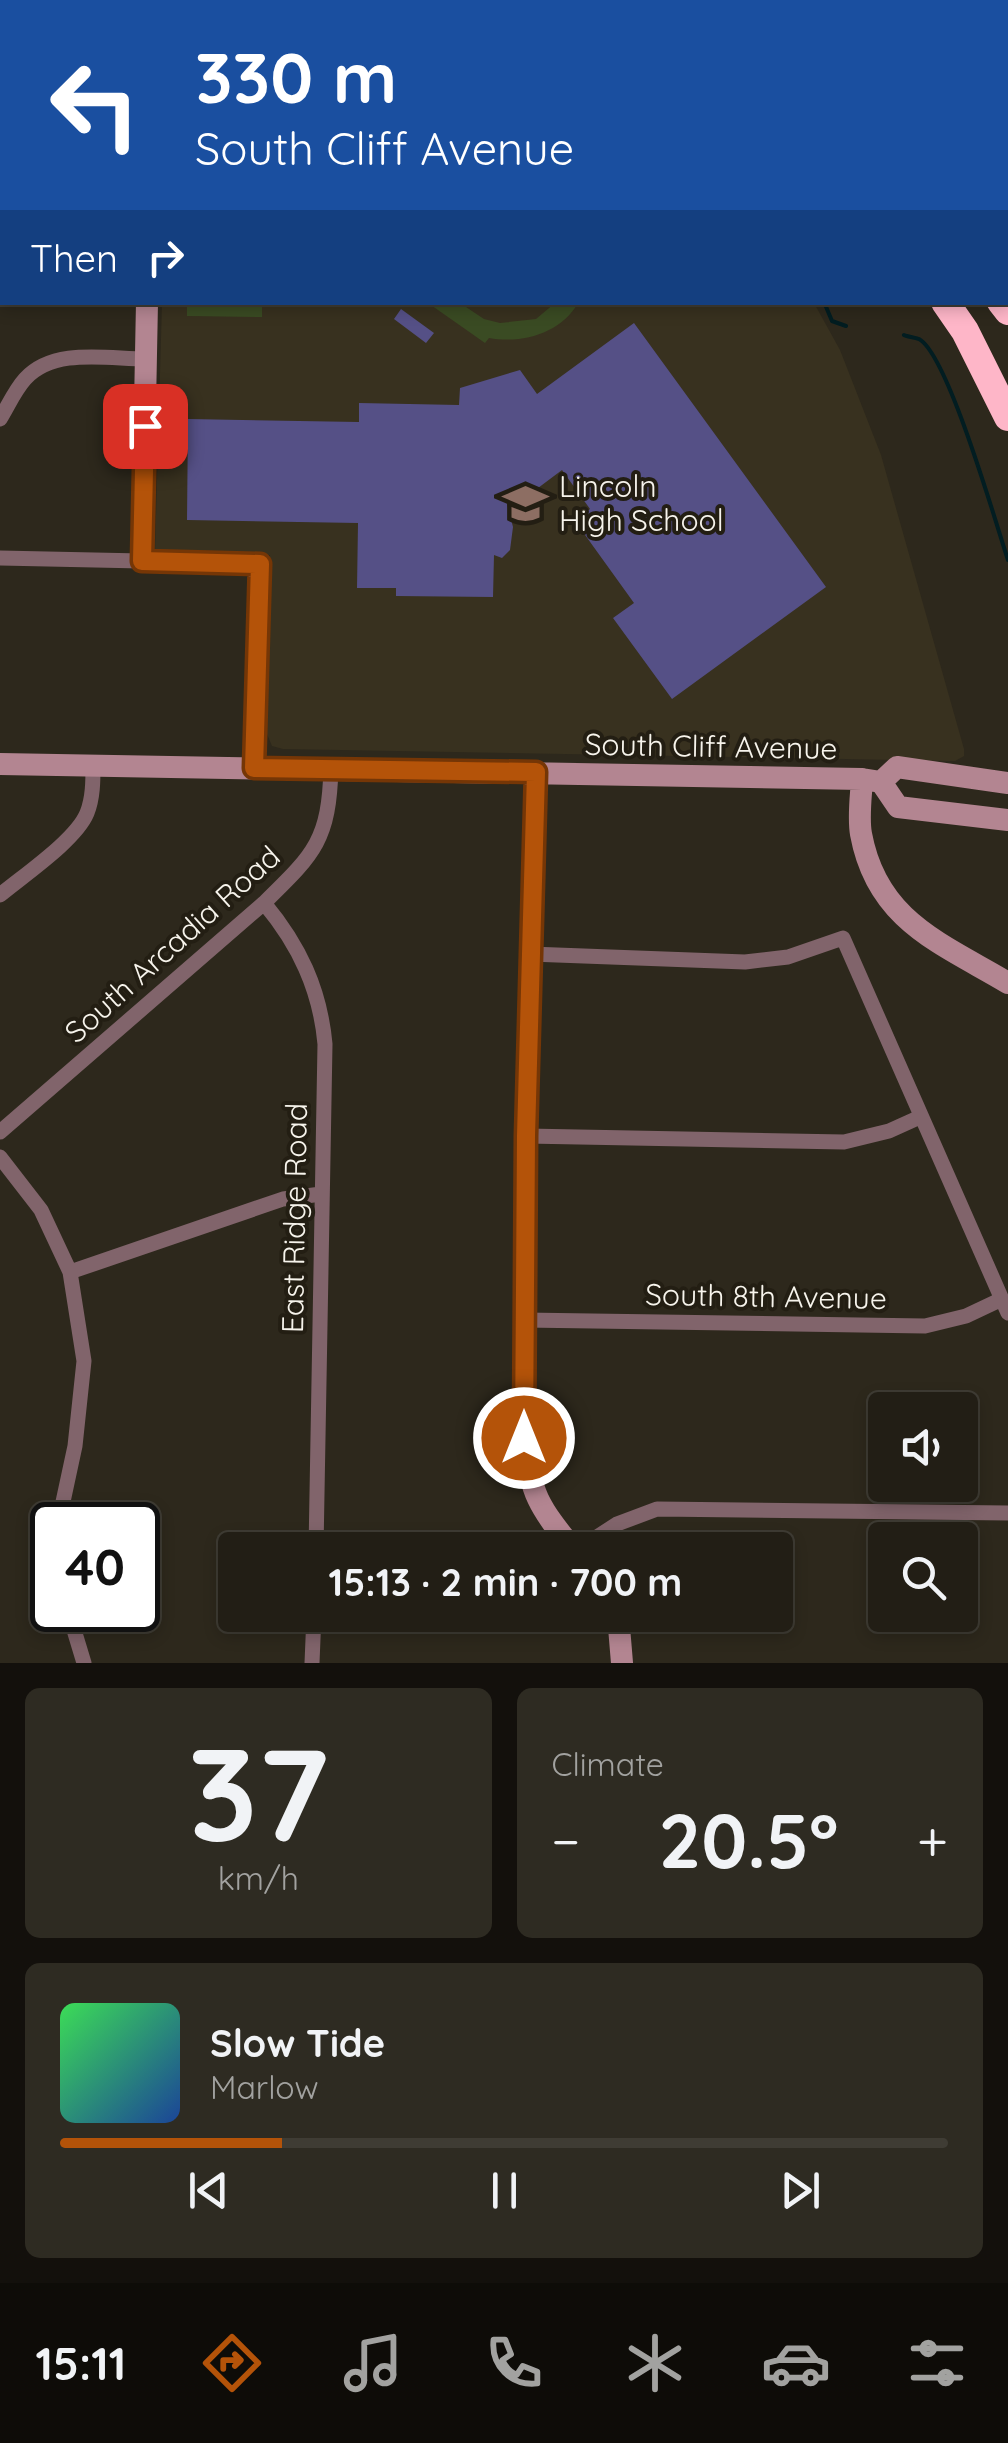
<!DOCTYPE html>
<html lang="en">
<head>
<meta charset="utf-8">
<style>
  :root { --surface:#221e15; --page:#2e2b22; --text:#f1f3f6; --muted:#a2a2a0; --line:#3f3c34; --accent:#b45309 }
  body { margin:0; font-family:Quicksand,sans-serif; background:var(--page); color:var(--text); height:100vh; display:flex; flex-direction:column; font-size:38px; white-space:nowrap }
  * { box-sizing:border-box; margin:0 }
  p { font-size:32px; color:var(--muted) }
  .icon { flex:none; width:55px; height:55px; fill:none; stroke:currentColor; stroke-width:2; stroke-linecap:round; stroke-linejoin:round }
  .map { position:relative; height:1663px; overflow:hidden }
  .side { display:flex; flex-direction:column; gap:25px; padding:25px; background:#13100c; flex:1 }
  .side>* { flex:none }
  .top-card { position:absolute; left:0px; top:0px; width:1010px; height:305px; box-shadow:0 5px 15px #0003,0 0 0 2px var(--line); background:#1a4fa0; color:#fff; overflow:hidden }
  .tools { position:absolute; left:868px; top:1392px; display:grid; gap:20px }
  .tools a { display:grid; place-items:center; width:110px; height:110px; border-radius:10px; background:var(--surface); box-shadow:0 5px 15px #0003,0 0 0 2px var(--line); font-size:50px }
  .speed { position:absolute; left:30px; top:1502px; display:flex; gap:20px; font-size:50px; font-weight:700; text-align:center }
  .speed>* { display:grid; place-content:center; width:130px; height:130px; border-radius:50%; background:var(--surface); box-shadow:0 5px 15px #0003,0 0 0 2px var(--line); line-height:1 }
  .speed .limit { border:5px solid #111; border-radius:15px; background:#fff; color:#111 }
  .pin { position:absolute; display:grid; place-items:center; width:85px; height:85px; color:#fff; margin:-42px; border-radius:20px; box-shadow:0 5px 15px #0006 }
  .me { position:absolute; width:110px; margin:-55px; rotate:0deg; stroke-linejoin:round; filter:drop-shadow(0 0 8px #0008) }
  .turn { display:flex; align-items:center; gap:35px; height:210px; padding:0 30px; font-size:45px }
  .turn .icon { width:130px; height:130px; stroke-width:2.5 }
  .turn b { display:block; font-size:70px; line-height:85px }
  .then { display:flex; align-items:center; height:95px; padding:0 30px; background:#0003; gap:20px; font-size:38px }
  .big { font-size:75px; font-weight:700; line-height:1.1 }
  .side .widget { flex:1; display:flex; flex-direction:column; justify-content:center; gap:15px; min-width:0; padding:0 35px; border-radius:15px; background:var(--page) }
  .side .dial { align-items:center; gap:0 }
  .dial b { font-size:130px; line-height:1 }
  .song { display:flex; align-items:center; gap:30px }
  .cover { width:120px; height:120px; border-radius:15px; background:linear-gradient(135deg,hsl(130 70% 55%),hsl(220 70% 35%)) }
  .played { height:10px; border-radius:5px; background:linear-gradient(90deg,var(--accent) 25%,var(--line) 25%) }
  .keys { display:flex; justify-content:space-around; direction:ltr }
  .heat { display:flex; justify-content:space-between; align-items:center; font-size:55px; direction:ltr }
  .side .tiles { flex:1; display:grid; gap:25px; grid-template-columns:1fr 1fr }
  .widget:last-child { grid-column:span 2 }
  .trip { position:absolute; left:218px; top:1532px; width:575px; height:100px; border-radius:10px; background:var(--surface); box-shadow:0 5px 15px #0003,0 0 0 2px var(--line); font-weight:700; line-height:100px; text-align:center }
  .dock { display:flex; height:160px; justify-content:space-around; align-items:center; background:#0e0c08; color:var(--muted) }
  .dock .icon { width:70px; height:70px }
  .dock .active { color:var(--accent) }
  .dock b { font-size:45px; color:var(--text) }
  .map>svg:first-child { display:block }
  .built { fill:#38311f }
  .green { fill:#3a4b23 }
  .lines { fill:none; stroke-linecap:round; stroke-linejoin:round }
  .stream { stroke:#021d21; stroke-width:4 }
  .building { fill:#555086 }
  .street { stroke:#81646b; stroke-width:15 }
  .secondary { stroke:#b38591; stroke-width:22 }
  .highway { stroke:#feb6c8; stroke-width:28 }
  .route-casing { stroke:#753606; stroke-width:25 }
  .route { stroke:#b45309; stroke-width:18 }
  .labels { text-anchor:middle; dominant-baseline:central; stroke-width:8; stroke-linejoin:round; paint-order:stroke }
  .poi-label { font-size:30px; fill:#f7f4ec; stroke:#231e13; text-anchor:start }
  .street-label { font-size:30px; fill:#f7f4ec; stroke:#231e13 }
</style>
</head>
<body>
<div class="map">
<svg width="1008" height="1663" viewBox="0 0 1008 1663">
  <rect width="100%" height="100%" fill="#2d281c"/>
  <path class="built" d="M162,303h652l26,47 41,105 83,294v7l-9,5 -672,-12 -11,-3 -5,-12 3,-179 -115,-4z"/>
  <path class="green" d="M187,303h75v14l-75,-1z
    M428,303h32l24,16 16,4 36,-4 19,-16h23c-17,30 -55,41 -89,35l-4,5z"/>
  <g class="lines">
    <path class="stream" d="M516,0l4,2
      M824,302l8,19 14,5
      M904,335c1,1 13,3 15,4 29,16 76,182 89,221"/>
  </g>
  <path class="building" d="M401,309l33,24 -8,10 -32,-24z
    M634,323l192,264 -154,112 -59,-81 21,-15 -59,-82 15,-12 -28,-39 -24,18 -33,8 8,31 -3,23 -8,8 -8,-3 -1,42 -97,-1v-8h-39l1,-65 -171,-3 1,-101 171,3v-19l100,2 1,-17 60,-18 17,24z"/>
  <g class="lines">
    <path class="street" d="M0,181l2,-1
      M0,419c8,-13 15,-29 25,-40 29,-32 83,-20 121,-20
      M0,558l142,3
      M0,895c24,-20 76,-55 87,-82 6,-15 6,-32 6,-48
      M264,903c35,42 56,86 61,141l-9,506
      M530,954l215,8 43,-5 55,-19 165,375
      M0,1132l264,-229c50,-49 65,-62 67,-135
      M526,1136l318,6 45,-11 31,-14
      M0,1157l41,53 29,62 14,89 -9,85 -17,79
      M70,1272l213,-73 38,-5
      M524,1320l401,6 41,-10 36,-17
      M577,1550l40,-26 40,-15 351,4
      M68,1610l16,53
      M312,1663l2,-48"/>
    <path class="secondary" d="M48,0l6,2
      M147,302l-5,259 118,3 -6,204
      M0,764l862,15 19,3 17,25 110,13
      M536,772l-10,364 -2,302c6,56 15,69 50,112
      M862,779c-1,18 -4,38 -1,55 16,87 80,109 147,149
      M881,782l16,-15 111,16
      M618,1615l4,48"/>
    <path class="highway" d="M635,0l5,2
      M746,0l5,2
      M1008,224v1
      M945,302l20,29 43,86
      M1001,302l7,9"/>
  </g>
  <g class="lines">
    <defs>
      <path id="route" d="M145,426l-3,135 118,3 -6,204 282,4 -10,364 -2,302"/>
    </defs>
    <use href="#route" class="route-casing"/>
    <use href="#route" class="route"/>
  </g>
  <defs>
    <symbol id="school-bare" viewBox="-9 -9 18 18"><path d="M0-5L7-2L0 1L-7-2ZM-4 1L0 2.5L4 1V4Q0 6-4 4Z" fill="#8d6e63" stroke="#231e13" stroke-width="2.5" paint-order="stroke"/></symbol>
  </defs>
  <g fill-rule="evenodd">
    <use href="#school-bare" x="494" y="472" width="63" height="63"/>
  </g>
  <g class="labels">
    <g class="poi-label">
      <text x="559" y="486">Lincoln<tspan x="559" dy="34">High School</tspan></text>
    </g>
    <g class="street-label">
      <text transform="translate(711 746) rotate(1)">South Cliff Avenue</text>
      <text transform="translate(172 944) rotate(-42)">South Arcadia Road</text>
      <text transform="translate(294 1218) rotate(-89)">East Ridge Road</text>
      <text transform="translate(766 1296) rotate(1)">South 8th Avenue</text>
    </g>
  </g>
</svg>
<div class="tools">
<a><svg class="icon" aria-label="sound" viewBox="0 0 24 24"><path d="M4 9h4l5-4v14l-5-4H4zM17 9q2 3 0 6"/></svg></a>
<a><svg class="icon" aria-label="search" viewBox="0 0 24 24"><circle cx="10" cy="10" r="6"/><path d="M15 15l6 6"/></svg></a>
</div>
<div class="speed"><div class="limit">40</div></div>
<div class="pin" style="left:145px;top:426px;background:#d93025"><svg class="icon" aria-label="arrive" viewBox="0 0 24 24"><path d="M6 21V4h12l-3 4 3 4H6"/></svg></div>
<svg class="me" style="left:524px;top:1438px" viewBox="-20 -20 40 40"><circle r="17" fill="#b45309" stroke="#fff" stroke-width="3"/><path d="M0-11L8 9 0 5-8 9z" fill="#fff"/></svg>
<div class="trip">15:13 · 2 min · 700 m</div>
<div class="top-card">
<div class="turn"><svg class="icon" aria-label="left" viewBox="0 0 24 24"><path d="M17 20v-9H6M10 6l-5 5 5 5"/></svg><div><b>330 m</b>South Cliff Avenue</div></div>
<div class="then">Then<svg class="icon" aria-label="right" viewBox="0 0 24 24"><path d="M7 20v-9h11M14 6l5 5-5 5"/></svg></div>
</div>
</div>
<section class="side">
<div class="tiles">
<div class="widget dial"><b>37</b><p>km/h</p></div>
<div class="widget"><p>Climate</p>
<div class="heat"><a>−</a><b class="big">20.5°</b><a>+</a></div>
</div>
<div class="widget">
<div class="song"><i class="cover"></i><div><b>Slow Tide</b><p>Marlow</p></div></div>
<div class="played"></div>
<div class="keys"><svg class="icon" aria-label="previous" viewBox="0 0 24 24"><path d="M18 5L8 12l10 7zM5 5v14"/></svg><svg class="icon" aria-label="pause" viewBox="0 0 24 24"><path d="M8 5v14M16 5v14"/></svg><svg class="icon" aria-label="next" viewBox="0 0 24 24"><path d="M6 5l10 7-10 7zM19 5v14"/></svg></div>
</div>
</div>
</section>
<nav class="dock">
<b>15:11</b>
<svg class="icon active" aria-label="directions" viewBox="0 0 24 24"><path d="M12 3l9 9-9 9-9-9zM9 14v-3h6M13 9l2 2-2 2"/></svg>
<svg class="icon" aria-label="music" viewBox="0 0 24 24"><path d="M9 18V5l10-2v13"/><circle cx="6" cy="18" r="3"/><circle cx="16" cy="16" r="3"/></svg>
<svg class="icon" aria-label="phone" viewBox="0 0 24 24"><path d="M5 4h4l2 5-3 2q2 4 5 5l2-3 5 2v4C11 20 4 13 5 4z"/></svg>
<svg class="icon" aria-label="climate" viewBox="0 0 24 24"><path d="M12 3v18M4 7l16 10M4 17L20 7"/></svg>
<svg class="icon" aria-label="car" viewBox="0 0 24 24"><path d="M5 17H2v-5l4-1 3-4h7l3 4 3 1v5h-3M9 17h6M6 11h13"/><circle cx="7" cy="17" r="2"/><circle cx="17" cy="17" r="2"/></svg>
<svg class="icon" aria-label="filters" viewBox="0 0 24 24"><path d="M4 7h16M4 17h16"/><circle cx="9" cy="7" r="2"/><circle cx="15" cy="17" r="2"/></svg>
</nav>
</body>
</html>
